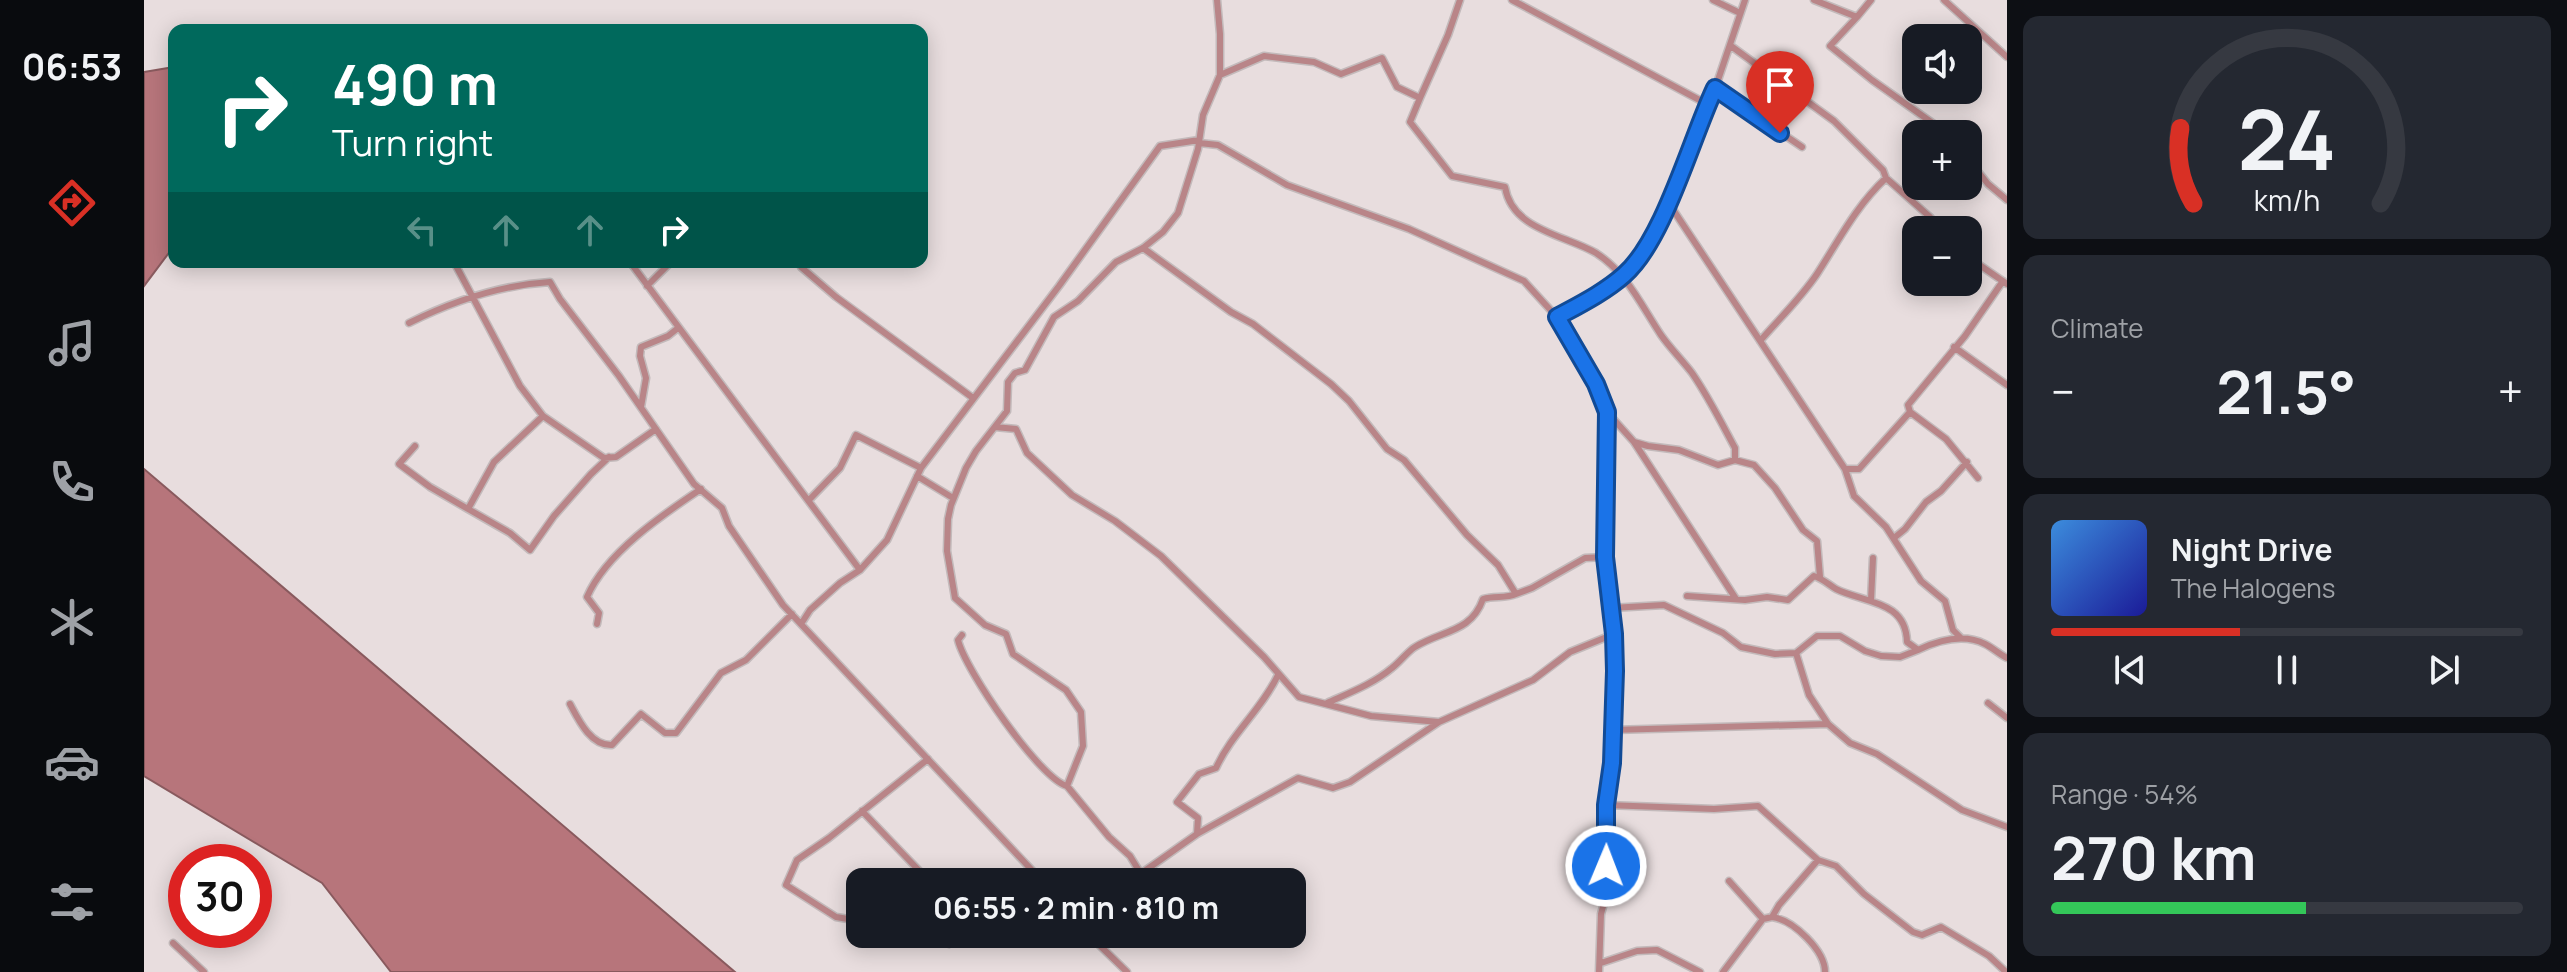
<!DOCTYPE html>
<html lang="en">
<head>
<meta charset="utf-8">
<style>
  :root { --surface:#171b24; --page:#242831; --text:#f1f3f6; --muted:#9ea1a6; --line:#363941; --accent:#d93025 }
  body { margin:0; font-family:Manrope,sans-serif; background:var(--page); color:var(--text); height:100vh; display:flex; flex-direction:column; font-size:30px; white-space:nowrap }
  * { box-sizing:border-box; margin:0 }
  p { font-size:26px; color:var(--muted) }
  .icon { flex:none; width:44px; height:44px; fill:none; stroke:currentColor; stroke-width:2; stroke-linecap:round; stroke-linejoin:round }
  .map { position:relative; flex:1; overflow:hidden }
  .details { display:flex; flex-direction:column; gap:16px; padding:16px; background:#0d0f14; width:560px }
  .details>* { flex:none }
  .top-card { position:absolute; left:24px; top:24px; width:760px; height:244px; border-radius:16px; box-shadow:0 4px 20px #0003; background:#00695c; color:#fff; overflow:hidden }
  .tools { position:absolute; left:1758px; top:24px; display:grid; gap:16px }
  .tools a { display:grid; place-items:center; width:80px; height:80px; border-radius:16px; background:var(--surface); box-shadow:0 4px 20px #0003; font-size:40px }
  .speed { position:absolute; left:24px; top:844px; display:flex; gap:16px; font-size:40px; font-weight:700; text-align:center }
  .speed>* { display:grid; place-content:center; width:104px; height:104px; border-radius:50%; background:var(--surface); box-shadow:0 4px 20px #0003; line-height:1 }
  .speed .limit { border:12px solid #d22; background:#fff; color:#111 }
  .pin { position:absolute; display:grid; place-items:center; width:68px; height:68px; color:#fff; margin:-82px -34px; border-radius:50% 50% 50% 0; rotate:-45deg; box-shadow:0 0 8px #0007 }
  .pin .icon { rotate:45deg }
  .me { position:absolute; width:88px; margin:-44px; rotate:1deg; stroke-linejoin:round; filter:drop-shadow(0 0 6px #0008) }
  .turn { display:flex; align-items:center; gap:28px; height:168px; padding:0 32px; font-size:36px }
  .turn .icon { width:104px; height:104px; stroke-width:2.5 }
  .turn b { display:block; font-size:56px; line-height:68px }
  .lanes { display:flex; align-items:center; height:76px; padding:0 32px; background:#0003; justify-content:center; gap:40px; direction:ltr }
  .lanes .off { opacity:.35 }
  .big { font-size:60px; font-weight:700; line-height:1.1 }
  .details .card { flex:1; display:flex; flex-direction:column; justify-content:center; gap:12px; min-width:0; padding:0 28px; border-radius:16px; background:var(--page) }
  .details .dial { align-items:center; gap:0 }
  .dial svg { height:208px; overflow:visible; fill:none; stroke:var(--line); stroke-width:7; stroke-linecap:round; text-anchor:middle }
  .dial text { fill:var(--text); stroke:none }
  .song { display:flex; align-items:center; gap:24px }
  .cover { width:96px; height:96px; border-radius:12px; background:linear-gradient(135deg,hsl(210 70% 55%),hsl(240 70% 35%)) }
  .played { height:8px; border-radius:4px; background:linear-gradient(90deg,var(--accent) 40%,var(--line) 40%) }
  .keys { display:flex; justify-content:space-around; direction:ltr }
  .heat { display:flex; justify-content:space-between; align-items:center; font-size:44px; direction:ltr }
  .charge { height:12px; border-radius:6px; background:linear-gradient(90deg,#34c759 54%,var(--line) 0) }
  .trip { position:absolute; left:702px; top:868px; width:460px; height:80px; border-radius:16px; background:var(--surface); box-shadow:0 4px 20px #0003; font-weight:700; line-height:80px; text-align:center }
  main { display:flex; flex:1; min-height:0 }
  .tabs { display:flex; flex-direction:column; width:144px; justify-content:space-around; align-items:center; background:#090b0e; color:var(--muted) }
  .tabs .icon { width:56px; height:56px }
  .tabs .on { color:var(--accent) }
  .tabs b { font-size:36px; color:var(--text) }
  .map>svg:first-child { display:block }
  .water { fill:#b7757b; stroke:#895a5e; stroke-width:2 }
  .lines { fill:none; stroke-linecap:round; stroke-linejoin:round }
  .street-casing { stroke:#c3babb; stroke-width:9 }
  .street { stroke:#b98588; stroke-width:6 }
  .route-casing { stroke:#114b97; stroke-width:20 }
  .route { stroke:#1a73e8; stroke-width:14 }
</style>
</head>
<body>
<main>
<nav class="tabs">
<b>06:53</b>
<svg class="icon on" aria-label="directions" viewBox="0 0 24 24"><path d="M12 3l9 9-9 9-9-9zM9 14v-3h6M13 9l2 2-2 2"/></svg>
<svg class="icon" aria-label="music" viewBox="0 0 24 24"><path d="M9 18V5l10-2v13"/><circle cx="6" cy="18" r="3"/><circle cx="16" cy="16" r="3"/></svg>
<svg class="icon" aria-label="phone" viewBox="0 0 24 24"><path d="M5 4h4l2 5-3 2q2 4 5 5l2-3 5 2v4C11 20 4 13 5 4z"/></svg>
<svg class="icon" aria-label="climate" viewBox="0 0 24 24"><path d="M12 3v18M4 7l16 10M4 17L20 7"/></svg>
<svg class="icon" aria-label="car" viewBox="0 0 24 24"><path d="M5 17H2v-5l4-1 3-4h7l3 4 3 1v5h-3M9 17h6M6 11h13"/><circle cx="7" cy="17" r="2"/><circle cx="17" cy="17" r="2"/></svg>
<svg class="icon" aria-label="filters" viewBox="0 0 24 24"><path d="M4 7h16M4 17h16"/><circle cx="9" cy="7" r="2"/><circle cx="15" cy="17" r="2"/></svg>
</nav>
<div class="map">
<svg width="1863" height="972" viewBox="0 0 1863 972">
  <rect width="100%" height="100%" fill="#e8ddde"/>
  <path class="water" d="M30,67v179l-30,40v-214z
    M0,469l591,503h-344l-69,-89 -178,-107z"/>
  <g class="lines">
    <defs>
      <path id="street" d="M1368,0l195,104
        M1569,0l27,13
        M1670,0l43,17 -27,29 42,34 76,54
        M1800,0l63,57
        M1713,17l14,-17
        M1587,46l103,75 49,49 3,8 44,39 10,13
        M1076,75l44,-19 50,6 27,12 41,-16 15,29 23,11 -10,24 42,54 53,11c7,43 60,48 91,66 31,20 45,52 65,82 9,13 21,25 31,38 16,23 30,51 43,75v12
        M1571,88l87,59
        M1276,98l28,-63 12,-35
        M1055,143l19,2 69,40 122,44 115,52 31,34 41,69 11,28 -2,145 9,77 -2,129 -6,42 -1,57 6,15 -10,37 -2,58
        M1824,159l20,25 19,16
        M1524,202l177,267 9,27 32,31 35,54 24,20 8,29 8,8
        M999,248l88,64 22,12 78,60 18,17 38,48 17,11 63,75 31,30 18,29 16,-6 53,-30 20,-1
        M1824,257l39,27
        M310,262l66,124 23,30 61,42 12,-1 40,-28
        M486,262l230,308
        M657,267l35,30 137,101
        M503,286l24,-24
        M1413,317l67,-42 26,-34 66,-155 29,-86
        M265,323c44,-22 91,-38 141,-41l10,17 59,77 75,108 28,24 7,18 54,79 260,277
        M1616,341c19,-22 41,-43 57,-67 22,-34 39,-68 69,-96
        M1810,347l53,38
        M497,407l5,-29 -6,-22 1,-9 27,-11 10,-8
        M1463,412l27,30 14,4 31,4 39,15 17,-5 19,5 21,23 28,42 14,11 3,36
        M851,427l21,2 11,24 45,42 43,26 46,35 103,101 35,40 72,19 68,6 94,-42 37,-28 44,-18
        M1490,442l102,157
        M271,446l-16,18 31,23 38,22 26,-47 49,-46
        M1701,469h14l51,-57
        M773,476l36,22
        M1834,478l-32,-39 -36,-27 -2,-7 57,-69 38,-55
        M665,500l31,-32 16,-33 65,33
        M324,509l42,24 20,17 24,-34 37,-42 18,-17
        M1750,538l11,-9 21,-27 15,-11 26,-29
        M1543,596l58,4 22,-3 21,3 26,-24c9,3 14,8 22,13 28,14 70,11 71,53l11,8c21,-10 45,-17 67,-6 8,4 14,10 22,14
        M1727,600l2,-42
        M1467,608l53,-3 59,28 18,14 34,7 21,-1 21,-17h23l25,15 16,5 19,1 18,-7
        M453,624l2,-11 -12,-16c19,-44 75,-82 114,-108
        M657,624l9,-14 30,-27 20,-13 27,-30 34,-72 138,-182 101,-140 39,-6
        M818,635l-4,5c7,30 82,139 109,146l42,51 21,19 11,18
        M1652,653l13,42 19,29 22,19 27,11 85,56 45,17
        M1183,703c22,-10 46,-19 65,-35 8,-6 15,-16 23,-21 27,-17 56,-14 68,-48 12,-4 22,0 33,-5
        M1844,703l19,15
        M426,704c9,17 21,42 42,41l29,-31 24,19h11l45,-60 25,-13 46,-46
        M1468,730l216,-6
        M923,786l16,-40 -2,-34 -15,-22 -53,-36 -7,-20 -21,-9 -30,-27 -8,-47 1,-32 3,-14 15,-37 10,-17 31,-40 1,-29 7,-9 10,-3 29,-53 24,-16 38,-39 27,-14 20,-16 15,-19 20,-64 5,-34 17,-40v-41l-3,-34
        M1462,805l108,4 44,-3 60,54 18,6 28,28 49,38 9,3 19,-8 48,29 17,16
        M718,811l68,71
        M1053,834l101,-56 35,10 17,-6 89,-60
        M1585,881l34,38
        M985,882l68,-48 1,-16 -21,-16 22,-28 17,-6c16,-35 46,-59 62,-93
        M1628,917c22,3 53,34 53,55
        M704,919l-12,-2 -50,-32 11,-25 32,-22 99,-79
        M944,934l39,38
        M29,943l31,29
        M805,944l5,-10
        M1457,963l36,-12 20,-1 43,22
        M1579,972l40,-53 9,-2 7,-12 39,-45"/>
    </defs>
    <use href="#street" class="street-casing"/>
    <use href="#street" class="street"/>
  </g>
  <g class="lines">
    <defs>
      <path id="route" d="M1462,866v-61l6,-42 3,-92 -1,-37 -9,-77 2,-145 -11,-28 -39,-67c22,-12 48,-25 67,-42 40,-35 67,-136 91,-187l65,45"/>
    </defs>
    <use href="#route" class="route-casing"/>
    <use href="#route" class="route"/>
  </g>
</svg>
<div class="tools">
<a><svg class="icon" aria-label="sound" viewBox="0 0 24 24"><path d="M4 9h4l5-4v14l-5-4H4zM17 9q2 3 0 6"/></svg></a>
<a>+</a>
<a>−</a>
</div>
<div class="speed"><div class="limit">30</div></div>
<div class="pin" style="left:1636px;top:133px;background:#d93025"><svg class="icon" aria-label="arrive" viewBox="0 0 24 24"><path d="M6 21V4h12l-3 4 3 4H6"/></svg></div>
<svg class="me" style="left:1462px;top:866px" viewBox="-20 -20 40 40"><circle r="17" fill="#1a73e8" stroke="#fff" stroke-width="3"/><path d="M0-11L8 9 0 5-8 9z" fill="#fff"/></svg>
<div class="trip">06:55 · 2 min · 810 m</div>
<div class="top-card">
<div class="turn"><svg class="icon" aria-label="right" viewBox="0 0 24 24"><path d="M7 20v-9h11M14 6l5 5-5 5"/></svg><div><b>490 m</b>Turn right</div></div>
<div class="lanes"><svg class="icon off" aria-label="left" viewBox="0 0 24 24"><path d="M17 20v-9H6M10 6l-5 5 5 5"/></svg><svg class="icon off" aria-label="ahead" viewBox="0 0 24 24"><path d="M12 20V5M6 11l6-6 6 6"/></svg><svg class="icon off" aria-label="ahead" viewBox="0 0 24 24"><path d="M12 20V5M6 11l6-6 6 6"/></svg><svg class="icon" aria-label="right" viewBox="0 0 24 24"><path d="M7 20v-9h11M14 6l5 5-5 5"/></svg></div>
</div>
</div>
<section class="details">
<div class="card dial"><svg viewBox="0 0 100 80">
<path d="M14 69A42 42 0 1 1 86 69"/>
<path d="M14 69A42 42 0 0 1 9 40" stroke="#d93025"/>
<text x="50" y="56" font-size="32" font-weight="700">24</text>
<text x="50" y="72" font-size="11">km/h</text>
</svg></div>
<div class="card"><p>Climate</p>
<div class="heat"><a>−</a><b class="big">21.5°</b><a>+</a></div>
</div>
<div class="card">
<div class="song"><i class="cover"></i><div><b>Night Drive</b><p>The Halogens</p></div></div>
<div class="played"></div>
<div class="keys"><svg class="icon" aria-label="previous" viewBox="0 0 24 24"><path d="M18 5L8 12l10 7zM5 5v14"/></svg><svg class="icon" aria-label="pause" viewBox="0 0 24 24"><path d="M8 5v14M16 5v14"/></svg><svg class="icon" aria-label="next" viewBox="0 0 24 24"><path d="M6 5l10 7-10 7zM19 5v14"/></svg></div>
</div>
<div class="card"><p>Range · 54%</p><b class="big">270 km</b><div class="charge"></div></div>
</section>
</main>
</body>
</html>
